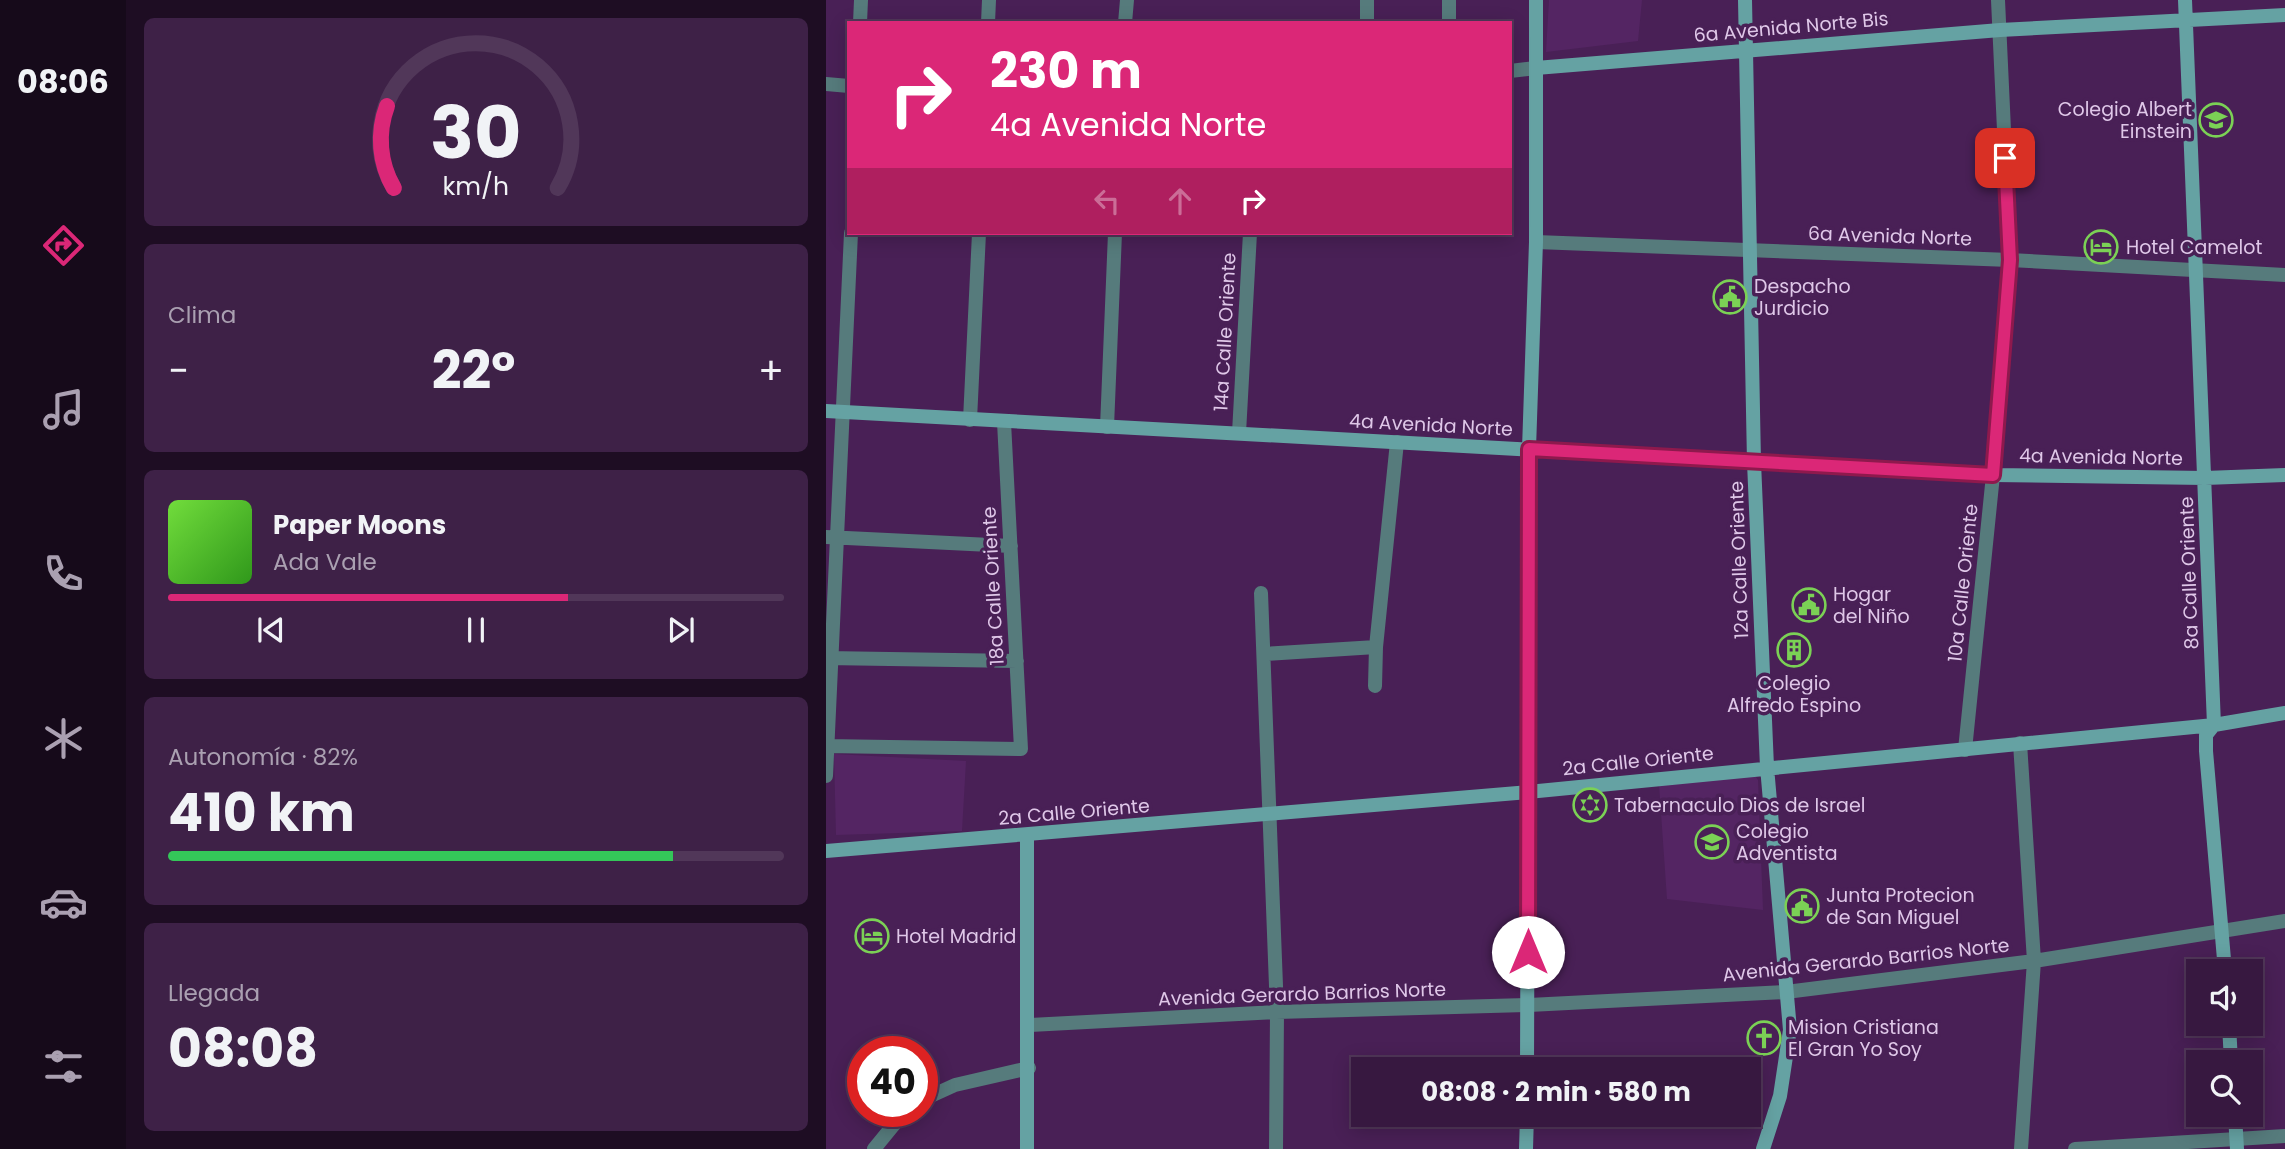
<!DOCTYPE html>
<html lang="es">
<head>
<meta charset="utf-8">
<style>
  :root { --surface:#371840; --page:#3e2147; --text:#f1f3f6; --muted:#aaa0b1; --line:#513759; --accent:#db2777 }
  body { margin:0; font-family:Poppins,sans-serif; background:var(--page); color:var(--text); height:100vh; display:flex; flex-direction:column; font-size:26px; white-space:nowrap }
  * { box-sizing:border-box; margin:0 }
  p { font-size:23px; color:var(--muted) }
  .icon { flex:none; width:38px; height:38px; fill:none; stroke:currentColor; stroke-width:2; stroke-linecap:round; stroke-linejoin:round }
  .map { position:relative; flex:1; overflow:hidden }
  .sheet { display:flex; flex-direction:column; gap:18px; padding:18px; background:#1e0d23; width:700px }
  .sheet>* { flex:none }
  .top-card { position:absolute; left:21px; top:21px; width:665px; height:214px; border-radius:0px; box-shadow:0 4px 18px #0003,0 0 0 2px var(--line); background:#db2777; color:#fff; overflow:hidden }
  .tools { position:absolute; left:1360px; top:959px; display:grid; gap:14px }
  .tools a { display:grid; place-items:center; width:77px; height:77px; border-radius:0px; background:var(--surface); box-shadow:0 4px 18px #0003,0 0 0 2px var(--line); font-size:35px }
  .speed { position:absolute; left:21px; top:1036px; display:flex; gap:14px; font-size:35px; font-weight:700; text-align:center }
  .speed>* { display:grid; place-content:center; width:91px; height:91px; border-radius:50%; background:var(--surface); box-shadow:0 4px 18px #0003,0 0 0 2px var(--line); line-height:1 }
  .speed .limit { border:10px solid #d22; background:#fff; color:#111 }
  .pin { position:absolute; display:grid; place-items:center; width:60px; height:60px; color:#fff; margin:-30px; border-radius:14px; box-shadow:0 4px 10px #0006 }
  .me { position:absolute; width:77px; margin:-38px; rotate:0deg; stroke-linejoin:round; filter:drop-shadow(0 0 5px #0008) }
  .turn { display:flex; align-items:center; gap:24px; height:147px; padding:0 28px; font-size:32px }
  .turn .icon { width:91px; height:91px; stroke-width:2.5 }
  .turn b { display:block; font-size:49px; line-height:60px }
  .lanes { display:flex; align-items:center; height:66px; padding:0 28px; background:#0003; justify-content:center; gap:35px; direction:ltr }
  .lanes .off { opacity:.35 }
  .big { font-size:52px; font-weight:700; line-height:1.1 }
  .sheet .widget { flex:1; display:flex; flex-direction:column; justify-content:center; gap:10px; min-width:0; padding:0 24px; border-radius:10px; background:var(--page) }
  .sheet .dial { align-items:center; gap:0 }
  .dial svg { height:182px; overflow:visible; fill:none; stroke:var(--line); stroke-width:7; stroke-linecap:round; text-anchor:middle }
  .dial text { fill:var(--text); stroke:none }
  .song { display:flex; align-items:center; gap:21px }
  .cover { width:84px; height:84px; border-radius:10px; background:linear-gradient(135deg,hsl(100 70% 55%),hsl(110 70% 35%)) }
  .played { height:7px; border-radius:4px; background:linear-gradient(90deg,var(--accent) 65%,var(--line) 65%) }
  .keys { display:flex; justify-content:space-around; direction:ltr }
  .heat { display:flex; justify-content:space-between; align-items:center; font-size:38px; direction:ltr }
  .charge { height:10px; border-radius:5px; background:linear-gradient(90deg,#34c759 82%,var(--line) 0) }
  .trip { position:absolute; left:525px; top:1057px; width:410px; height:70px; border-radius:0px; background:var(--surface); box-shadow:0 4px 18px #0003,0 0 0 2px var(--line); font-weight:700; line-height:70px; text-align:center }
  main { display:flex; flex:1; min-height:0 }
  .dock { display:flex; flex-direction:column; width:126px; justify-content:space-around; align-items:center; background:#160a1a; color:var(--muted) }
  .dock .icon { width:49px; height:49px }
  .dock .selected { color:var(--accent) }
  .dock b { font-size:32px; color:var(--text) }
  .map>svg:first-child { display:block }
  .built { fill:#542563 }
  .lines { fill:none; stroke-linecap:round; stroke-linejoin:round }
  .street { stroke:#567b7c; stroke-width:14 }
  .secondary { stroke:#65a2a3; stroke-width:14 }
  .route-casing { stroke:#8e194d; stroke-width:18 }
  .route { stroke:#db2777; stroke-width:12 }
  .labels { text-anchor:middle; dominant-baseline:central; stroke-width:7; stroke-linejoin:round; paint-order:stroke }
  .street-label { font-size:19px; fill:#dfc7e8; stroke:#492056 }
  .poi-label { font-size:19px; fill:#dfc7e8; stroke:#492056; text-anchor:start }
</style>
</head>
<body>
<main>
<nav class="dock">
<b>08:06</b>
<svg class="icon selected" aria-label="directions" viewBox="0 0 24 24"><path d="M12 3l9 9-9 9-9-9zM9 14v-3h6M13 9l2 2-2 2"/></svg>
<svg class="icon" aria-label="music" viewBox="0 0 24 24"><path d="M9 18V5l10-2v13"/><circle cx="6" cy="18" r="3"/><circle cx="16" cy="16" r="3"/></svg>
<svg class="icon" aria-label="phone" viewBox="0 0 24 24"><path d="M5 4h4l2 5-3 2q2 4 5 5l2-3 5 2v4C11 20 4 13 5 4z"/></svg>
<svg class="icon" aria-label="climate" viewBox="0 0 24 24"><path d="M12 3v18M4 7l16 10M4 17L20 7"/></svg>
<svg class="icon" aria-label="car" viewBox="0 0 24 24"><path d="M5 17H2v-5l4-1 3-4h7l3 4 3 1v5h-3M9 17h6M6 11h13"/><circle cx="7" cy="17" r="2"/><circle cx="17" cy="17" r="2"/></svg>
<svg class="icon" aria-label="filters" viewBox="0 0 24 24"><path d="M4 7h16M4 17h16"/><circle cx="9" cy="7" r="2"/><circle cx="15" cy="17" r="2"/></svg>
</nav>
<section class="sheet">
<div class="widget dial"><svg viewBox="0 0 100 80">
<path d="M14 69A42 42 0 1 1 86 69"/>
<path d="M14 69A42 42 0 0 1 11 33" stroke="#db2777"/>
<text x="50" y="56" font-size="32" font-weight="700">30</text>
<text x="50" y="72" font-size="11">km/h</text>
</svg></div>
<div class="widget"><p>Clima</p>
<div class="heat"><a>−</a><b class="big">22°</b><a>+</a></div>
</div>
<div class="widget">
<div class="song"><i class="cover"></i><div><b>Paper Moons</b><p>Ada Vale</p></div></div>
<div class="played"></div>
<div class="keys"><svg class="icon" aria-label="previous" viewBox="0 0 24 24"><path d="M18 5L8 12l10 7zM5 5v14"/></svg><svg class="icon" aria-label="pause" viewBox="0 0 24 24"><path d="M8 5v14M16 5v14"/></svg><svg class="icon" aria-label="next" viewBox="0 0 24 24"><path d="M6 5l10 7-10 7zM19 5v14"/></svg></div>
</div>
<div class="widget"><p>Autonomía · 82%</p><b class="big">410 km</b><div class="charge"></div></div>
<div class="widget"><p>Llegada</p><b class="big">08:08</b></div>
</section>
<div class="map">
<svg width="1459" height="1149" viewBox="0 0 1459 1149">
  <rect width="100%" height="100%" fill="#492056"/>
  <path class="built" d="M723,0h93l-4,41 -92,11z
    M8,754l132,7 -4,70 -126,4z
    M927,773l5,7 5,130 -96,-11 -8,-115z"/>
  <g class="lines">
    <path class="street" d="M541,0v23
      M623,0v23
      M34,23l1,-23
      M162,23l1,-23
      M299,23l2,-23
      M684,71l26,-3
      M0,84l23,2
      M710,242l474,18 275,15
      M144,420l9,-187
      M281,427l8,-194
      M413,433l11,-200
      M0,537l185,9
      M435,593l16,419 -1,137
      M438,654l112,-7
      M0,658l191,3
      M549,686l1,-39 21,-205
      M1194,743l14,218 -13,188
      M0,746l195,3 -17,-327
      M1139,750l28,-275 17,-215 -12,-260
      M0,776l25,-543
      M204,1025l247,-13 252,-7 257,-13 248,-31 251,-40
      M96,1100l33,-15 74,-17
      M48,1149l31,-38
      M1249,1149l210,-13"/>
    <path class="secondary" d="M919,0l9,462 13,305 23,263 -10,66 -17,53
      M1359,0l29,725 -8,10v16l19,220
      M710,68l464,-38 285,-15
      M0,411l1167,64 212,3 80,-3
      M201,835v314
      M0,851l702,-59 686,-67 71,-12
      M1403,1024l2,38
      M701,1069l2,-620 7,-207v-242
      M1409,1115l2,34
      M700,1149l1,-34"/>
  </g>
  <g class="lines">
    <defs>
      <path id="route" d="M702,952l1,-503 464,26 17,-215 -5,-102"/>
    </defs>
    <use href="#route" class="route-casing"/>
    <use href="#route" class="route"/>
  </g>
  <defs>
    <symbol id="school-ring" viewBox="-11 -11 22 22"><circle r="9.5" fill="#492056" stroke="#7bd155" stroke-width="1.5"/><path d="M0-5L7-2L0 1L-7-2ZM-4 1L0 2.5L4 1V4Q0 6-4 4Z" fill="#7bd155"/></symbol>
    <symbol id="hotel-ring" viewBox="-11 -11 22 22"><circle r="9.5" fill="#492056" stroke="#7bd155" stroke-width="1.5"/><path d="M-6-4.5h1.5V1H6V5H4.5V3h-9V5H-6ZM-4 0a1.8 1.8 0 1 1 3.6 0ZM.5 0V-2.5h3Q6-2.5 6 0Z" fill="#7bd155"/></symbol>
    <symbol id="civic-ring" viewBox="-11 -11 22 22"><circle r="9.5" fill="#492056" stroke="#7bd155" stroke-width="1.5"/><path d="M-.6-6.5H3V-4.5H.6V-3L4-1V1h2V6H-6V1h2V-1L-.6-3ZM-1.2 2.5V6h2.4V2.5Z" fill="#7bd155"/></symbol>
    <symbol id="building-ring" viewBox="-11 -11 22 22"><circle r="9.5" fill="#492056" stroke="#7bd155" stroke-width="1.5"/><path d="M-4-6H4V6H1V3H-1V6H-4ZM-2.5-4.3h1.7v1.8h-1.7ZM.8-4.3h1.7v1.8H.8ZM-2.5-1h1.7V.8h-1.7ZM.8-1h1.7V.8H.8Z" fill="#7bd155"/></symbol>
    <symbol id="synagogue-ring" viewBox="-11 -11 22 22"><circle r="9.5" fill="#492056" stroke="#7bd155" stroke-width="1.5"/><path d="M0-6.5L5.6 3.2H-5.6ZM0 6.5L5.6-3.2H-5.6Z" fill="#7bd155"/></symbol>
    <symbol id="university-ring" viewBox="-11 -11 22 22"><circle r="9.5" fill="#492056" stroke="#7bd155" stroke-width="1.5"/><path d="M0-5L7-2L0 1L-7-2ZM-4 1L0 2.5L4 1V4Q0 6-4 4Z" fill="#7bd155"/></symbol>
    <symbol id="church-ring" viewBox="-11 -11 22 22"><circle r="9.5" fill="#492056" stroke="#7bd155" stroke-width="1.5"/><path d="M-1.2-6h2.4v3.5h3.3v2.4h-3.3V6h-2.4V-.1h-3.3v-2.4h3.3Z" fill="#7bd155"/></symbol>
  </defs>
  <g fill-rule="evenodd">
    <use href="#school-ring" x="1371" y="101" width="38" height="38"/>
    <use href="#hotel-ring" x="1256" y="228" width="38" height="38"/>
    <use href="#civic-ring" x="885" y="278" width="38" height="38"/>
    <use href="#civic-ring" x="964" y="586" width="38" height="38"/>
    <use href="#building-ring" x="949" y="631" width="38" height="38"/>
    <use href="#synagogue-ring" x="745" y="786" width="38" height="38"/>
    <use href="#university-ring" x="867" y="823" width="38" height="38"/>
    <use href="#civic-ring" x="957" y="887" width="38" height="38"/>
    <use href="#hotel-ring" x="27" y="917" width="38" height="38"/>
    <use href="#church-ring" x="919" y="1019" width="38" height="38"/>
  </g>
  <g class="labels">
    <g class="street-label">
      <text transform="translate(965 27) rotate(-5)">6a Avenida Norte Bis</text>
      <text transform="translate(1064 236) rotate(2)">6a Avenida Norte</text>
      <text transform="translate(399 332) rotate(-87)">14a Calle Oriente</text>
      <text transform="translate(605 425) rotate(3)">4a Avenida Norte</text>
      <text transform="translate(1275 457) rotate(1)">4a Avenida Norte</text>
      <text transform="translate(913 560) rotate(-92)">12a Calle Oriente</text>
      <text transform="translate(1363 573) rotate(-92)">8a Calle Oriente</text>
      <text transform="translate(1137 583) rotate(-84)">10a Calle Oriente</text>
      <text transform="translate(167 586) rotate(-93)">18a Calle Oriente</text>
      <text transform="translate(812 761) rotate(-6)">2a Calle Oriente</text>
      <text transform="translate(248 812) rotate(-5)">2a Calle Oriente</text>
      <text transform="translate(1040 960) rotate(-6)">Avenida Gerardo Barrios Norte</text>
      <text transform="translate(476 994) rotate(-2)">Avenida Gerardo Barrios Norte</text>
    </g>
    <g class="poi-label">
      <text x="1366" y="109" text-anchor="end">Colegio Albert<tspan x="1366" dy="22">Einstein</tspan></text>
      <text x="1300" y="247">Hotel Camelot</text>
      <text x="928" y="286">Despacho<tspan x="928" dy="22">Jurdicio</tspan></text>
      <text x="1007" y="594">Hogar<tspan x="1007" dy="22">del Niño</tspan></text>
      <text x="968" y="683" text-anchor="middle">Colegio<tspan x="968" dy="22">Alfredo Espino</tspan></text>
      <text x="788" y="805">Tabernaculo Dios de Israel</text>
      <text x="910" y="831">Colegio<tspan x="910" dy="22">Adventista</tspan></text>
      <text x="1000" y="895">Junta Protecion<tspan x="1000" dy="22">de San Miguel</tspan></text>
      <text x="70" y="936">Hotel Madrid</text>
      <text x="962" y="1027">Mision Cristiana<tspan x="962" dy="22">El Gran Yo Soy</tspan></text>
    </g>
  </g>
</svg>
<div class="tools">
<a><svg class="icon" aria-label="sound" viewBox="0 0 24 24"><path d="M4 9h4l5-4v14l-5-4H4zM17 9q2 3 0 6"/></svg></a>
<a><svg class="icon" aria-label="search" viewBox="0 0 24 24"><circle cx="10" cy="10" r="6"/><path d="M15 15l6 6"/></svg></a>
</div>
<div class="speed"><div class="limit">40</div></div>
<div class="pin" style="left:1179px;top:158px;background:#d93025"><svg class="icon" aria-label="arrive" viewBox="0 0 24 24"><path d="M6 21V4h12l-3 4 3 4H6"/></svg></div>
<svg class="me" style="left:702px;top:952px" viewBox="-20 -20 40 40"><circle r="19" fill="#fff"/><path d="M0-13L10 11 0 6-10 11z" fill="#db2777"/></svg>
<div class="trip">08:08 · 2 min · 580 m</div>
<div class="top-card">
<div class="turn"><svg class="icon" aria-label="right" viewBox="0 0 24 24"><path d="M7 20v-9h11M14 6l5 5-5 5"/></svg><div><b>230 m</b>4a Avenida Norte</div></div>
<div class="lanes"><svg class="icon off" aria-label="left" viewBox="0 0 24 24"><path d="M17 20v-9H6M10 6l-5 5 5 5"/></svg><svg class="icon off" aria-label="ahead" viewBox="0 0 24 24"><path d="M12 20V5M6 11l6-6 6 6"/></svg><svg class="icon" aria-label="right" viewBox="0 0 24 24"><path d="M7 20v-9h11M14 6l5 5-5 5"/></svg></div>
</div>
</div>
</main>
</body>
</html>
